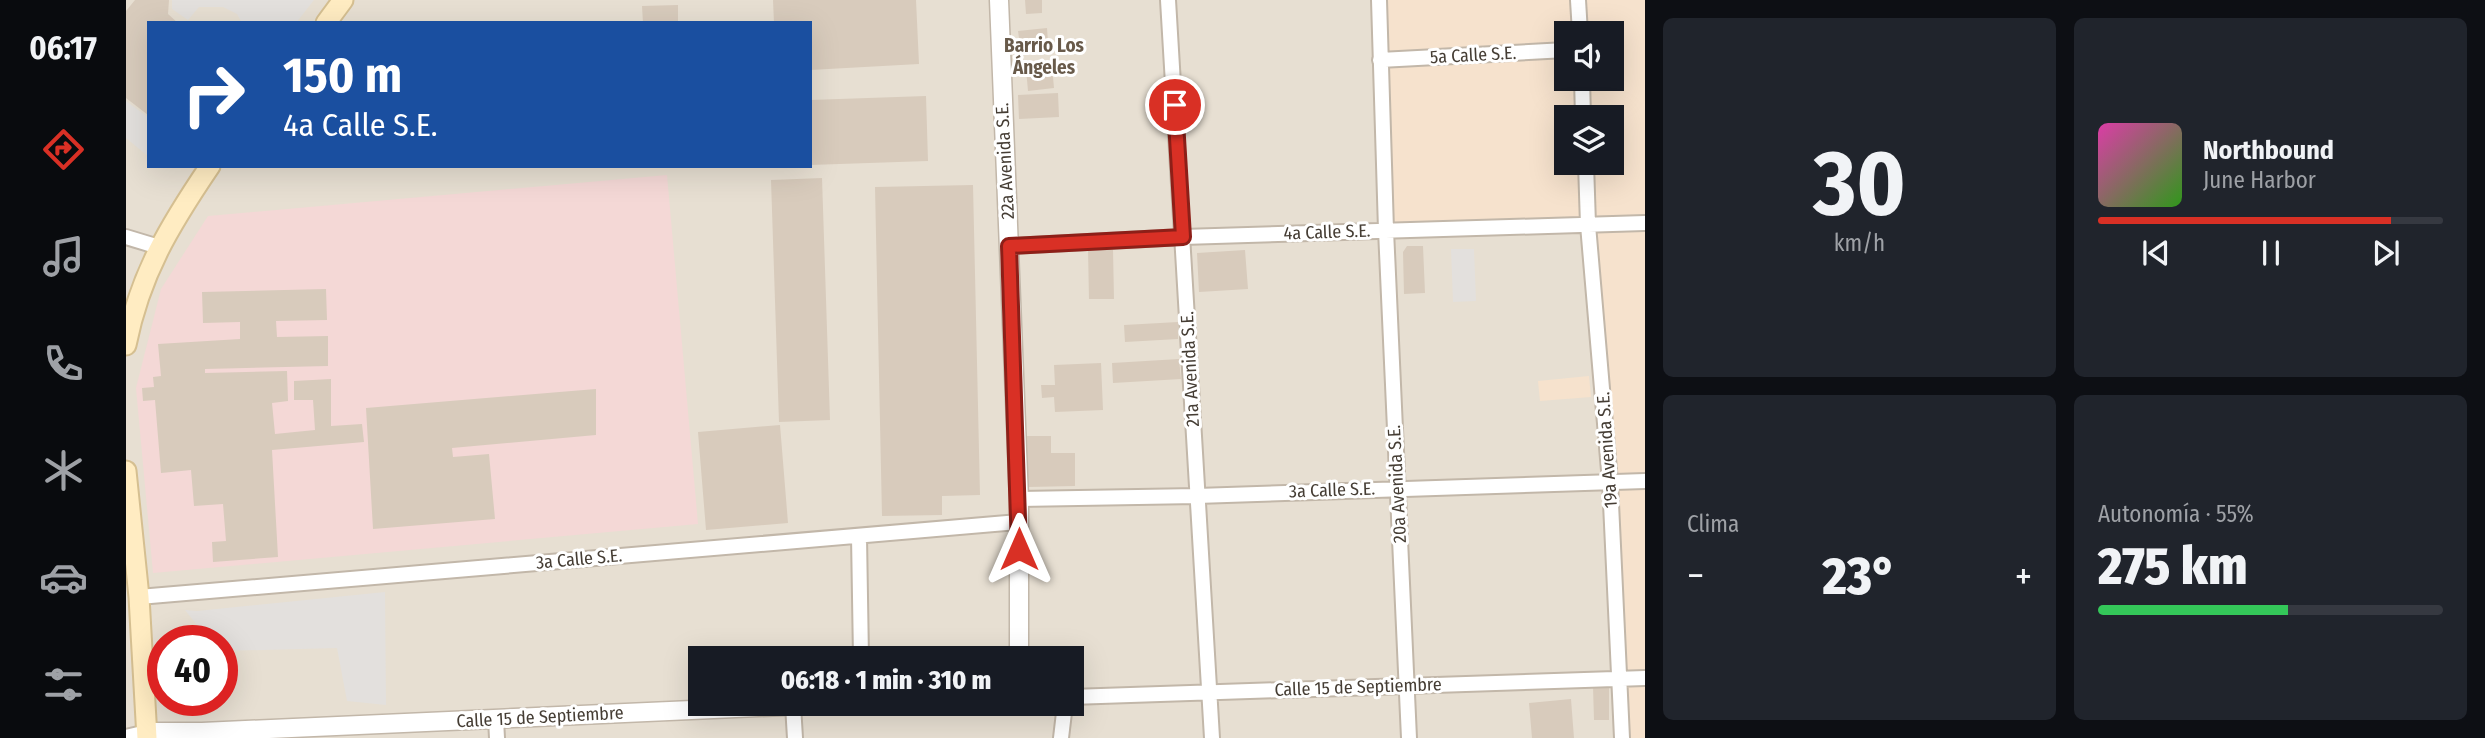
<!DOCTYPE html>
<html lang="es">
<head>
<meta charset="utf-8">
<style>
  :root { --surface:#171b24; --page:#20242c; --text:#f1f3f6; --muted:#9ea1a6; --line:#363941; --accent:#d93025 }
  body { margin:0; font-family:"Fira Sans Condensed",sans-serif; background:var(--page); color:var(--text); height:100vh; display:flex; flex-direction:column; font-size:26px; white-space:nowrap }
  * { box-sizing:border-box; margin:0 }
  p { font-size:23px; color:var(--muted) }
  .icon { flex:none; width:38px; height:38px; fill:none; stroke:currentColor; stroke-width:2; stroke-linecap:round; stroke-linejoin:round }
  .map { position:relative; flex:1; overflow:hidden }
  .panel { display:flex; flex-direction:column; gap:18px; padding:18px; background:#0d0f14; width:840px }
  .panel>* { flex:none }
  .hud { position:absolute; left:21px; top:21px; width:665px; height:147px; border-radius:0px; box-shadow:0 7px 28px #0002; background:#1a4fa0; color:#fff; overflow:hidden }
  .fabs { position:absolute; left:1428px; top:21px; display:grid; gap:14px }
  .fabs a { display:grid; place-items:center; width:70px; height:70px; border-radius:0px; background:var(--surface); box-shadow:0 7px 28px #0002; font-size:35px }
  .speed { position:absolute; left:21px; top:625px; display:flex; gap:14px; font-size:35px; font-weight:700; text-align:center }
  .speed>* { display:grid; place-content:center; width:91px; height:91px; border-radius:50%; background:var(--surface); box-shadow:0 7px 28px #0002; line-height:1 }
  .speed .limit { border:10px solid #d22; background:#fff; color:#111 }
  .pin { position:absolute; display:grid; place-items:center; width:60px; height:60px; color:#fff; margin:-30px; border:4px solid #fff; border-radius:50%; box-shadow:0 2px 7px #0007 }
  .me { position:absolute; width:77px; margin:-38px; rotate:0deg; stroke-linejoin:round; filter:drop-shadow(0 0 5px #0008) }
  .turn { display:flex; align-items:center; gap:24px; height:147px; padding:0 21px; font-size:32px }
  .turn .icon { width:91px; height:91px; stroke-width:2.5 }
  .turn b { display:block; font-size:49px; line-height:60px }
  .big { font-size:52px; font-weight:800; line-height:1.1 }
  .panel .widget { flex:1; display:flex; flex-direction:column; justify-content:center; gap:10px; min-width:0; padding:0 24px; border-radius:10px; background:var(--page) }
  .panel .dial { align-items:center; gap:0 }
  .dial b { font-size:91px; line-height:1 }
  .song { display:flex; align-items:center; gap:21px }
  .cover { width:84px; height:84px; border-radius:10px; background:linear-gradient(135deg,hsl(320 70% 55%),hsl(110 70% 35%)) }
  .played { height:7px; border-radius:4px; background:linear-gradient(90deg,var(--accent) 85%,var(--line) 85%) }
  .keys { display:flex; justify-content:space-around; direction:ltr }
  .heat { display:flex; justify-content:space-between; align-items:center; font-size:38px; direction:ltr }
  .charge { height:10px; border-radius:5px; background:linear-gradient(90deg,#34c759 55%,var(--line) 0) }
  .panel .tiles { flex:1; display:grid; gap:18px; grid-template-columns:repeat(2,1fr) }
  .trip { position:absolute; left:562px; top:646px; width:396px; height:70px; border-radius:0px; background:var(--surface); box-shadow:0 7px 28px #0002; font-weight:800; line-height:70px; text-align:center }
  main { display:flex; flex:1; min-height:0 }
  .tabs { display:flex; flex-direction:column; width:126px; justify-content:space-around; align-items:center; background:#090b0e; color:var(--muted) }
  .tabs .icon { width:49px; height:49px }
  .tabs .on { color:var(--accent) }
  .tabs b { font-size:32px; color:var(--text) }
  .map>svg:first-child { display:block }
  .residential { fill:#e7dfd2; fill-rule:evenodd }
  .commercial { fill:#f6e2cd; fill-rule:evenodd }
  .medical { fill:#f4d8d6 }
  .parking { fill:#e3e0dd }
  .building { fill:#d8cbbc }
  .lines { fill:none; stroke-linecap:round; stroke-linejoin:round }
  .minor-casing { stroke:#c2b7a9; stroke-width:18 }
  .tertiary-casing { stroke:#c2b7a9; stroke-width:21 }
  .secondary-casing { stroke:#d5bf91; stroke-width:23 }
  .minor { stroke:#fff; stroke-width:14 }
  .tertiary { stroke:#fff; stroke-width:18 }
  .secondary { stroke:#ffecc2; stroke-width:19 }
  .route-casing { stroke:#8d1f18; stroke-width:18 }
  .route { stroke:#d93025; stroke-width:12 }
  .labels { text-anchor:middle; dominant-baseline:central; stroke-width:6; stroke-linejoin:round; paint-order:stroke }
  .street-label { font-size:18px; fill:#453d34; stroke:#fff }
  .neighbourhood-label { font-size:19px; font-weight:bold; fill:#685a4a; stroke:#fff }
</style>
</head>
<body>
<main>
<nav class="tabs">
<b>06:17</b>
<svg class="icon on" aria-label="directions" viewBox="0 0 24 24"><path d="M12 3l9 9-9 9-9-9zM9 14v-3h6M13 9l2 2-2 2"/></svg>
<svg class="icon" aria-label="music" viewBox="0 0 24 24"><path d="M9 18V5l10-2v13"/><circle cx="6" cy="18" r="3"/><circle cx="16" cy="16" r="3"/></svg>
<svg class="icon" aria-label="phone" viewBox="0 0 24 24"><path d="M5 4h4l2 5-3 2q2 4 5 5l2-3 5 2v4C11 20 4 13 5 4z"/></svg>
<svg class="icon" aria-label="climate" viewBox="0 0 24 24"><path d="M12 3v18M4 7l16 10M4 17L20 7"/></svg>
<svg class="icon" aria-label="car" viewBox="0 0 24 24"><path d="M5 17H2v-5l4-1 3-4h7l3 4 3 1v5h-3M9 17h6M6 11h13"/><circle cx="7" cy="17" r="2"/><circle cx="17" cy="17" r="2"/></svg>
<svg class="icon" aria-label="filters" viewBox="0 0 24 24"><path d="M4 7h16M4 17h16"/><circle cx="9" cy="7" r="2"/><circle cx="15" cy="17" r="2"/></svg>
</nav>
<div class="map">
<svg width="1519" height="738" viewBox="0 0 1519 738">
  <rect width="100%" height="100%" fill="#f3ede4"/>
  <path class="residential" d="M0,0h1519v738h-1519zM23,23h661v143h-661zM1440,33h46v46h-46zM1440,117h46v46h-46zM37,640h59v60h-59zM574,658h371v46h-371z"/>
  <path class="commercial" d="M1250,0h269v738h-23l-34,-513 -202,5zM1440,33h46v46h-46zM1440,117h46v46h-46z
    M1463,376l2,21 -51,4 -2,-20z"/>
  <path class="medical" d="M541,175l31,349 -545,49 -17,-185 25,-99 47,-73z"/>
  <path class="parking" d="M46,0h142l-18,23h-54l-5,-9 -14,-7h-24l-11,13 -16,-11z
    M0,101l23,17v39l-23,-19z
    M1325,249h23l2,52 -23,1z
    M259,592l1,113 -39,-4 -10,-53 -115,3v-11h-13l-24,-30 12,1z"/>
  <path class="building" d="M9,0h34l-1,14 10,9h-29l-1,92 -22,-17v-87z
    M647,0h143l3,64 -109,6v-47h-36z
    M899,0h17v13l-16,1z
    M552,5v18h-35l-1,-17z
    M921,28l1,14 -28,3 -2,-14z
    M926,66l2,22 -26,3 -2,-22z
    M932,93l1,24 -40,2 -1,-24z
    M800,96l2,65 -118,4v-65z
    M696,178l8,242 -51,2 -8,-242z
    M847,185l7,310 -38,1v19l-60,1 -7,-329z
    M1281,246h16l2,47 -21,1 -1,-42z
    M962,249h25l1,50h-25z
    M1119,250l3,39 -49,3 -2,-39z
    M200,289l1,31 -51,1 1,16 51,-1v30l-123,3v4l82,-2 1,30 -16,2 3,31 40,-4 -2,-30h-19v-19l37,-2v47l31,-2 2,18 -92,8 6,107 -65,5 -1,-20 14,-1 -3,-37 -29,2 -3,-36 -30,3 -6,-73 -12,1 -1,-13 12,-1 -1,-10 8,-1 -3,-32 82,-5v-17l-37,1 -1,-31z
    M1052,322v17l-53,3 -1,-17z
    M1053,359l2,20 -68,4 -1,-20z
    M975,363l2,47 -48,2 -1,-15 -12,1 -1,-13h14l-1,-20z
    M470,389v46l-144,13 1,9 36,-3 6,65 -122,10 -7,-121z
    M654,425l8,98 -82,7 -8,-98z
    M901,436h24v17h24v33l-47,1z
    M1467,686h16v34h-15z
    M1445,699l3,39h-42l-3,-35z"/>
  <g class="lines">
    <defs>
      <path id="minor" d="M1042,0l44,738
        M1253,0l7,230 23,508
        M1452,0l2,33
        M1254,60l186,-10
        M1456,79l1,38
        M1460,163l2,62 22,257 12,256
        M0,237l33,10
        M883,246l174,-9 462,-14
        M893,499l178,-3 448,-15
        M733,536l2,122
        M13,597l880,-75
        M945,697l574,-19
        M667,705l2,33
        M370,719l1,19
        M0,737l21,-5
        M935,738l4,-34"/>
      <path id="tertiary" d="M873,0l20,499v159
        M21,732h55l626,-28"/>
      <path id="secondary" d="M200,23l17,-23
        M0,345c14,-71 44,-120 84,-179
        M0,471l13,126 8,141"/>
    </defs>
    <use href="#minor" class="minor-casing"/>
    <use href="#tertiary" class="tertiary-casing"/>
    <use href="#secondary" class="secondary-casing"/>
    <use href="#minor" class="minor"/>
    <use href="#tertiary" class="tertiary"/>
    <use href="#secondary" class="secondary"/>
  </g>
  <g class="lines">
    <defs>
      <path id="route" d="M893,549l-10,-303 174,-9 -8,-132"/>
    </defs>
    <use href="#route" class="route-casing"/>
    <use href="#route" class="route"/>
  </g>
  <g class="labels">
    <g class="street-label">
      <text transform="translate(1347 55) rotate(-3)">5a Calle S.E.</text>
      <text transform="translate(879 161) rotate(-93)">22a Avenida S.E.</text>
      <text transform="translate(1201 232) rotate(-2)">4a Calle S.E.</text>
      <text transform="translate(1064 369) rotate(-93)">21a Avenida S.E.</text>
      <text transform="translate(1481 450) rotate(-94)">19a Avenida S.E.</text>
      <text transform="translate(1271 484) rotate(-93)">20a Avenida S.E.</text>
      <text transform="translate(1206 490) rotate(-2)">3a Calle S.E.</text>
      <text transform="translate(453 559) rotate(-5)">3a Calle S.E.</text>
      <text transform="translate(1232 687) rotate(-2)">Calle 15 de Septiembre</text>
      <text transform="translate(414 717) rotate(-3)">Calle 15 de Septiembre</text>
    </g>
    <g class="neighbourhood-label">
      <text x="918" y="45">Barrio Los<tspan x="918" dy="22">Ángeles</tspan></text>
    </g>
  </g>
</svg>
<div class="fabs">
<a><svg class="icon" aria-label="sound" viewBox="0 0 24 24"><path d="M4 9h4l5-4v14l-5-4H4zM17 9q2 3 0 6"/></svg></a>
<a><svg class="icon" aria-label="layers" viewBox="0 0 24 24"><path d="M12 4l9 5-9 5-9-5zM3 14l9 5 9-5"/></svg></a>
</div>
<div class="speed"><div class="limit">40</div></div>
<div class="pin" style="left:1049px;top:105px;background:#d93025"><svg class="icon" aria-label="arrive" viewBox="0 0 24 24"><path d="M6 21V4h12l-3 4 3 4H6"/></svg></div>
<svg class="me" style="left:893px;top:549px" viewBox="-20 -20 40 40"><path d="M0-17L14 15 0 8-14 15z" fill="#d93025" stroke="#fff" stroke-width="4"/></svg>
<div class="trip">06:18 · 1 min · 310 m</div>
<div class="hud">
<div class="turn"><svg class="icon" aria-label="right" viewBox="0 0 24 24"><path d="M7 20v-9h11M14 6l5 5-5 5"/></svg><div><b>150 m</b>4a Calle S.E.</div></div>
</div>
</div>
<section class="panel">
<div class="tiles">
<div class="widget dial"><b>30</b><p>km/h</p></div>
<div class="widget">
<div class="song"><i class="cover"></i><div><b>Northbound</b><p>June Harbor</p></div></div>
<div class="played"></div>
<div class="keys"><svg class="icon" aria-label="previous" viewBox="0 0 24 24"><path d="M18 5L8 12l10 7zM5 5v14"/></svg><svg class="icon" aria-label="pause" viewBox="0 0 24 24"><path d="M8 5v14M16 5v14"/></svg><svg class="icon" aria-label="next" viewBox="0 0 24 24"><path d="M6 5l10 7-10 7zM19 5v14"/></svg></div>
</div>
<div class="widget"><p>Clima</p>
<div class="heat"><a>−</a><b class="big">23°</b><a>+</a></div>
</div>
<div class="widget"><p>Autonomía · 55%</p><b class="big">275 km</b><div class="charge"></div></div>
</div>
</section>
</main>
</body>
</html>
